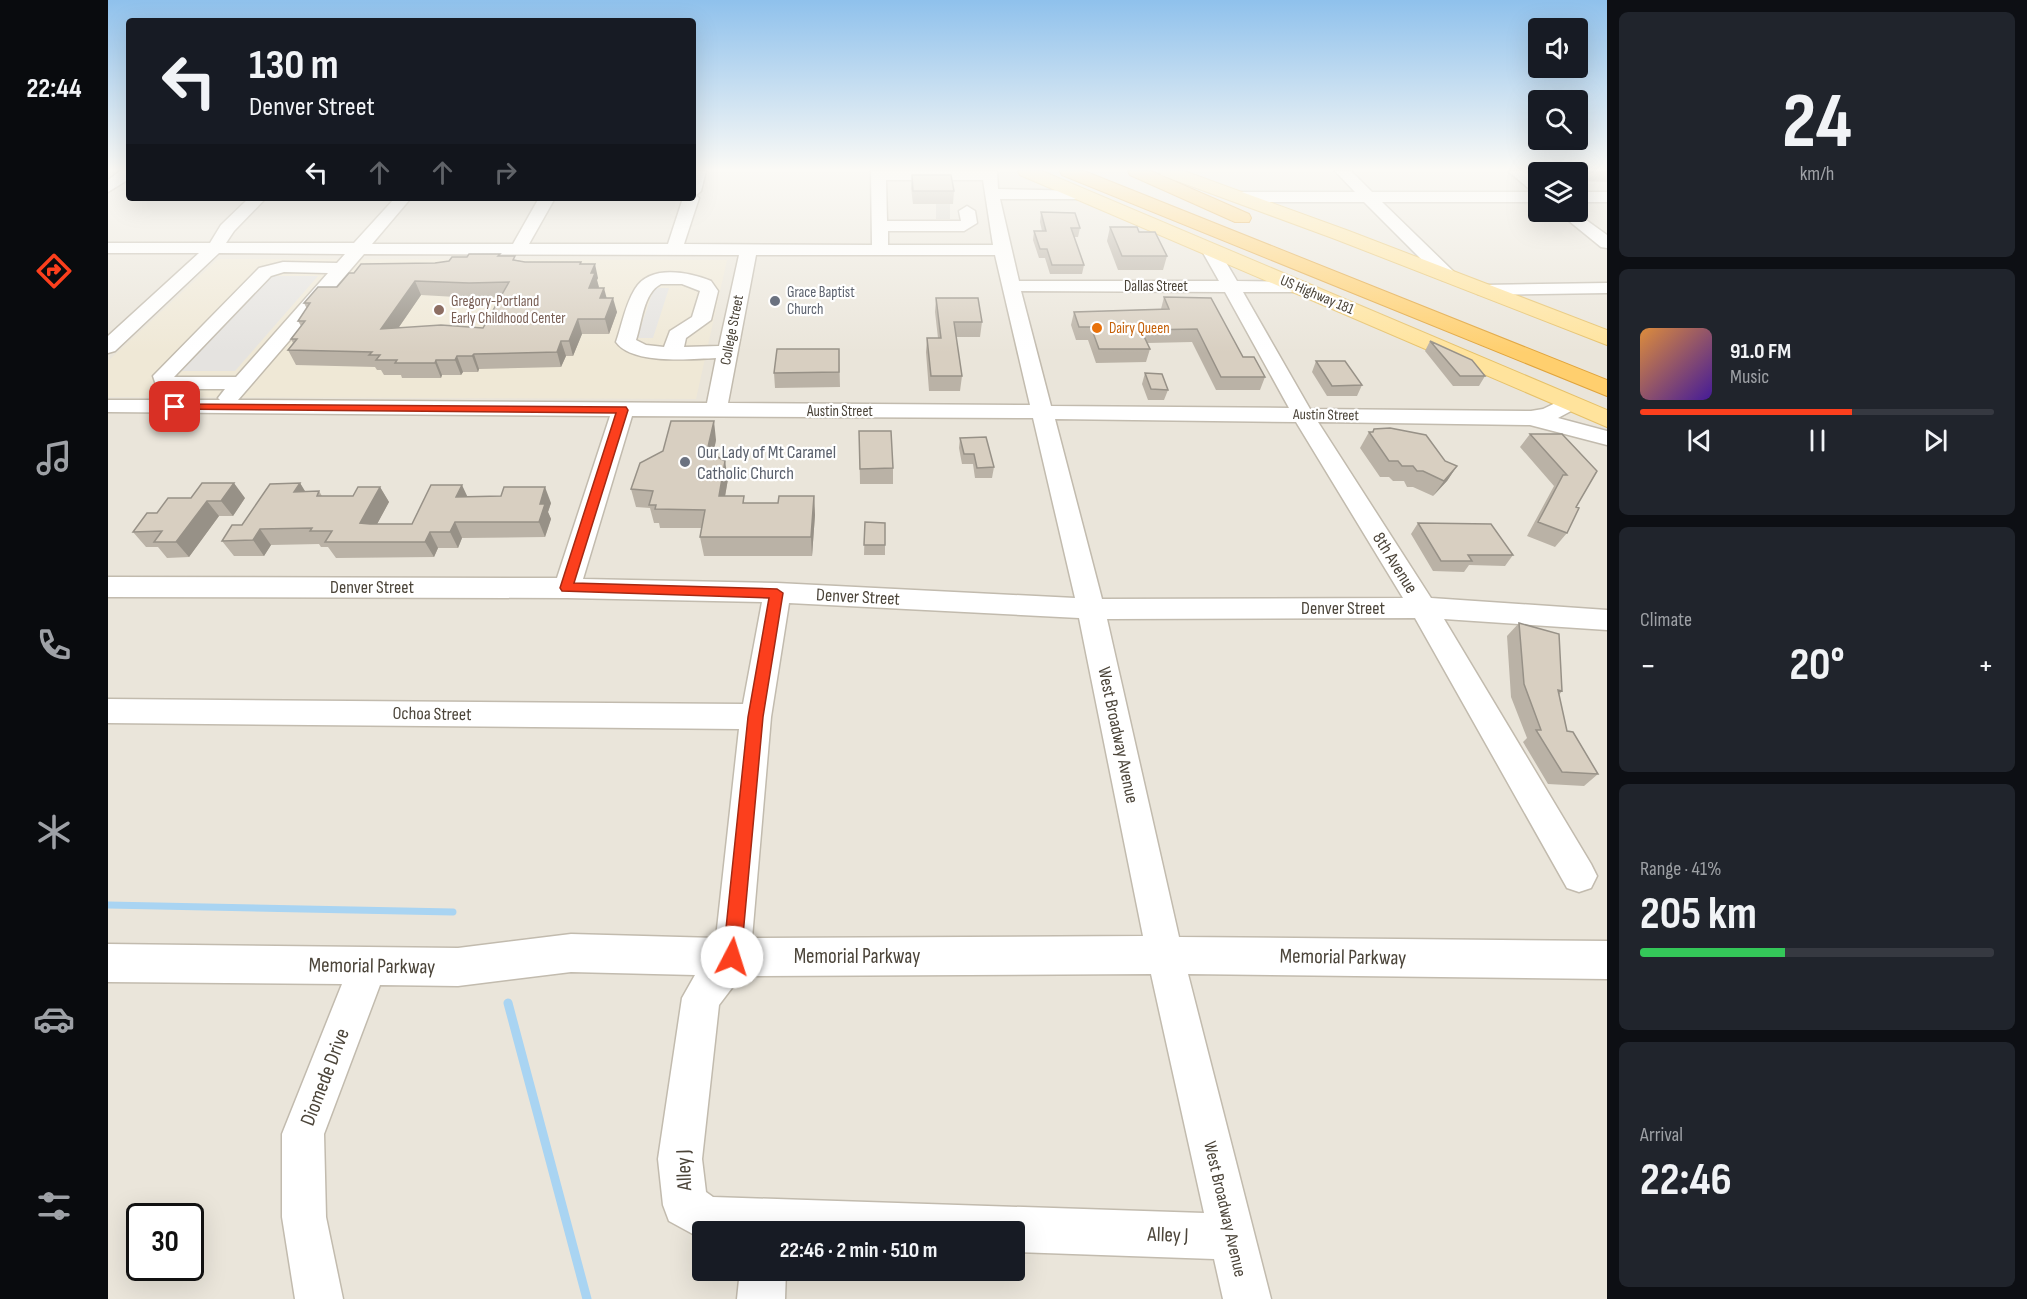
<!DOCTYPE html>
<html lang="en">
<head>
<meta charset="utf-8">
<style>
  :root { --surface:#171b24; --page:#20242c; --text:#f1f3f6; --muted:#9ea1a6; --line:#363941; --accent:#fc3f1d }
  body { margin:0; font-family:"Sofia Sans Condensed",sans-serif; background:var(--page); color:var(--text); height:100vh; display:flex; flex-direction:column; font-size:22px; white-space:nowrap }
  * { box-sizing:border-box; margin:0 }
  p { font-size:20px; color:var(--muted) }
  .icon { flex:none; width:33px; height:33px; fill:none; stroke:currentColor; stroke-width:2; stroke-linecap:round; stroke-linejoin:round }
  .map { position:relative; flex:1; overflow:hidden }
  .drawer { display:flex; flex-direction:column; gap:12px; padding:12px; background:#0d0f14; width:420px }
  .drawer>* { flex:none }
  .top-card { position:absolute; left:18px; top:18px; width:570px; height:183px; border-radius:6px; box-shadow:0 6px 24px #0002; background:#171b24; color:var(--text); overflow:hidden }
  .fabs { position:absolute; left:1420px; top:18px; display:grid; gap:12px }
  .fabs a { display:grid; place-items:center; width:60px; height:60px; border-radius:6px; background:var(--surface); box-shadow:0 6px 24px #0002; font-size:30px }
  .speed { position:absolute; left:18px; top:1203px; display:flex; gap:12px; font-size:30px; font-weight:700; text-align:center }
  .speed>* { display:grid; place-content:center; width:78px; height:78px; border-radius:50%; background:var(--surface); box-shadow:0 6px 24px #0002; line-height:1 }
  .speed .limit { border:3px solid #111; border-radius:9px; background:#fff; color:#111 }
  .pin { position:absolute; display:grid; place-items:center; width:51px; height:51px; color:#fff; margin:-26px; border-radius:12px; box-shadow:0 3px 9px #0006 }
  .me { position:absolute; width:66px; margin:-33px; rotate:5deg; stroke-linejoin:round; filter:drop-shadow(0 0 4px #0008) }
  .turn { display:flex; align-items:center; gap:21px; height:126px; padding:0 24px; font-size:27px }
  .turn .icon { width:78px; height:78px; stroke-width:2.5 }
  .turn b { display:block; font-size:42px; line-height:51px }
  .lanes { display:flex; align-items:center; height:57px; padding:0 24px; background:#0003; justify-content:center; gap:30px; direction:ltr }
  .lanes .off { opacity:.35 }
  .big { font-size:45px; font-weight:700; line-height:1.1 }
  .drawer .card { flex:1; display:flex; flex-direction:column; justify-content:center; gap:9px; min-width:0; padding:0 21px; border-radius:9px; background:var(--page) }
  .drawer .dial { align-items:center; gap:0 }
  .dial b { font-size:78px; line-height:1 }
  .song { display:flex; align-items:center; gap:18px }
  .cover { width:72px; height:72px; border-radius:9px; background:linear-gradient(135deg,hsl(30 70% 55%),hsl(260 70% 35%)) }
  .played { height:6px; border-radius:3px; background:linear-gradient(90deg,var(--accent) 60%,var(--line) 60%) }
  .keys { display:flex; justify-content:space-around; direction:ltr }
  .heat { display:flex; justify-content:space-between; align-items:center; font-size:33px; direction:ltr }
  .charge { height:9px; border-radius:4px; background:linear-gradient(90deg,#34c759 41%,var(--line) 0) }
  .trip { position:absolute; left:584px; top:1221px; width:333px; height:60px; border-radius:6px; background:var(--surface); box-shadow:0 6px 24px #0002; font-weight:700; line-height:60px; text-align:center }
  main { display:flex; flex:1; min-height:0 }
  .tab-bar { display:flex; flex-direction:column; width:108px; justify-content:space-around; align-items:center; background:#090b0e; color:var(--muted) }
  .tab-bar .icon { width:42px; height:42px }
  .tab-bar .selected { color:var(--accent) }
  .tab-bar b { font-size:27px; color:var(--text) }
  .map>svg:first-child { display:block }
  .residential { fill:#eae5da; fill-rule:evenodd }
  .education { fill:#efe8d6 }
  .parking { fill:#e5e3e0 }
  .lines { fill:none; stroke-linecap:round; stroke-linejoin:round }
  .stream-far1 { stroke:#a9d4f2; stroke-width:7 }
  .stream { stroke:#a9d4f2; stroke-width:9 }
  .minor-tunnel { stroke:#d4d0c8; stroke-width:16; stroke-dasharray:16 8; stroke-linecap:butt }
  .minor-casing { stroke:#c2bbae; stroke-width:3 }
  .major-casing { stroke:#e6c16a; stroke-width:2 }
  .highway-casing { stroke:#e0a43c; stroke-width:2 }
  .minor { fill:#fff; fill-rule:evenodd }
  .major { fill:#ffe39c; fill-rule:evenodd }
  .highway { fill:#ffcf6e; fill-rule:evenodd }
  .wall { fill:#bab2a6; fill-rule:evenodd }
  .shaded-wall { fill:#979187 }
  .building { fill:#d8cfc1; stroke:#979187; stroke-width:1.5; fill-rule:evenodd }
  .route { fill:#fc3f1d; stroke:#a42913; stroke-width:1.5 }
  .worship-dot { fill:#6b7280; stroke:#fff; stroke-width:2 }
  .education-dot { fill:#8d6e63; stroke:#fff; stroke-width:2 }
  .food-dot { fill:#e8710a; stroke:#fff; stroke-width:2 }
  .labels { text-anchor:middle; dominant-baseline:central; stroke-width:4.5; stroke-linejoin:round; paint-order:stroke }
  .far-street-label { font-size:15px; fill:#4b4439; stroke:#fff }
  .far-worship-label { font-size:15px; fill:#5b616d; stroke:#fff; text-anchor:start }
  .far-education-label { font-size:15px; fill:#785e54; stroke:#fff; text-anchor:start }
  .far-food-label { font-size:15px; fill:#c56008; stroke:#fff; text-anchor:start }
  .worship-label { font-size:18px; fill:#5b616d; stroke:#fff; text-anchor:start }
  .street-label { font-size:18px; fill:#4b4439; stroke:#fff }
  .near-street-label { font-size:21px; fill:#4b4439; stroke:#fff }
</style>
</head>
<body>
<main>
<nav class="tab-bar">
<b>22:44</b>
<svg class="icon selected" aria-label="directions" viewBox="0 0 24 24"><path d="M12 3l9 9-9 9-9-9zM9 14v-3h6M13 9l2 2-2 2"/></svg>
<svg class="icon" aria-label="music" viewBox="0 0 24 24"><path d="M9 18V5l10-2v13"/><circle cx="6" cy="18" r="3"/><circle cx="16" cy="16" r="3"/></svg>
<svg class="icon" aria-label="phone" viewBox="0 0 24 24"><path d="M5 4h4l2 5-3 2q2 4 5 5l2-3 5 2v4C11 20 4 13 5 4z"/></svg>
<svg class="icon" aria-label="climate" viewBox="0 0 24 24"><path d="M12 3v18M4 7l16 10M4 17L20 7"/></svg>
<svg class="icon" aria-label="car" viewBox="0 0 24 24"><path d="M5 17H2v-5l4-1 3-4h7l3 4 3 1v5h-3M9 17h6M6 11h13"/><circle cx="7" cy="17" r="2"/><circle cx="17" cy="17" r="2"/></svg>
<svg class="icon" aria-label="filters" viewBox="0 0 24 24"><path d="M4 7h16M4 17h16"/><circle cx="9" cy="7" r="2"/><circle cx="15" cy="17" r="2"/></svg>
</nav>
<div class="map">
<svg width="1499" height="1299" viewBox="0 0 1499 1299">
  <rect width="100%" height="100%" fill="#f6f3ec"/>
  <path class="residential" d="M0,171h21v27h564v-27h914v1128h-1499zM1431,172h39v40h-39zM32,1216h50v52h-50zM594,1232h312v38h-312z"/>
  <path class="education" d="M110,259l509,1 -31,139 -588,-2v-36z"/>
  <path class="parking" d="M159,276h51l-83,95h-59z
    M546,288h15l-16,50h-16z"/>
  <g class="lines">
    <path class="stream-far1" d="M0,905l345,7"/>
    <path class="stream" d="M400,1003l79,296"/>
    <path class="minor-tunnel" d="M828,211h14"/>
    <defs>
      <path id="minor" d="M12,171h9v8l-21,13v-12z
        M585,171h13l-5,20 -5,4 3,3 -15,46 188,1 -1,-74h126l1,18 87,2 3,3 -3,3 -5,2h-80l19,82h200l-17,-30 3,-4h12l20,34 63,1 6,1 3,4 -3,4 -6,1h-57l67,117 221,2 12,-2 25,-12 8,1 3,5 -8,8 -13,7 49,13v14l-77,-20 -212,-3 113,176 176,12v20l-163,-11 147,245 6,12 -6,12 -12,4 -12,-4 -152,-270 -308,1 72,318 428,4v38l-419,-5 83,325h-48l-9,-40 -200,-7v-20h-312v7l-33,-18 -6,-16 -5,-46 24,-161 13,-23 -124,-3 -113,14 -78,-1 -56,149 2,83 17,82h-48l-13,-82v-83l60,-150 -234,-2v-38l350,4 113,-14 145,4 23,-209 -631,-6v-24l635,5 19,-102 -195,-4 -459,-1v-20l449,1 53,-162 -502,-4v-12h112l-2,-2 7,-9h-55l-14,-4 -3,-9 106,-108 24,-6 54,1 8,-9 -126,-1 -104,98 -7,2v-17l91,-83h-91v-10h102l11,-18 28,-27h17l-32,33 -8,12h128l41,-45h16l-39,46h141l26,-46h16l-26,46h139l15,-46h10zM778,180h97l10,65h-105v-14h76l13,-8 -2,-12 -8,-5 -8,5 2,10h-74zM256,254l375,1 -20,91 -35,1 2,-9 25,-18 7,-29 -7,-10c-22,-9 -61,-17 -76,8 -10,16 -13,36 -19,53 16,23 75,17 100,16l-9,45 -469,-3zM648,255h239l35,150 -302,-2zM176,272l44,1 -92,104h-62l97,-101zM553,284h21l18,7 -8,26 -22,14 -6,16 -18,-2 -10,-5c6,-17 7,-47 25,-56zM913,291l204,1 64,116 -238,-2zM524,416l401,2 42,180 -298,-15 -194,-4zM947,419l241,3 107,176 -301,1zM681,603l290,15 64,318 -391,2 19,-221zM1043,974l53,239 -491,-16 -7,-5 -4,-33 17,-154 22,-29z
        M1227,171h16l21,21h161l-25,-21h17l14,12v19h-157l72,70 3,4 -3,4h-12l-78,-78h-127l-8,-5 8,-5h118z
        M1470,192h29v10h-29z
        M1450,212h17l32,23v13l-6,-1z
        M1499,283v10l-123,2 -6,-1 -3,-4 3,-4 6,-1z
        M632,1270h46l-1,29h-48z"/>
      <path id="major" d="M910,171h24l565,239v17l-587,-252z
        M1051,171h25l165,60 258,99v15l-272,-106 -174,-64z"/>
      <path id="highway" d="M952,171h24l523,209v16l-545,-221z
        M1020,171h23l98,43 2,4 -2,4h-14l-105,-47z"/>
    </defs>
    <use href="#minor" class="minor-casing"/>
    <use href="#major" class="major-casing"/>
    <use href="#highway" class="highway-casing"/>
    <use href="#minor" class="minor"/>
    <use href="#major" class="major"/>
    <use href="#highway" class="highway"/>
  </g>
  <path class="wall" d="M1435,171h64v11l-29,-1v-9h-34z
    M804,175l42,16 -1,13h-40l-2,-16z
    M933,212l39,16 -2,9h-4l10,28 -2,9h-32l-5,-16h-6l-6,-18 1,-9h8l-2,-9z
    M1002,227l29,5 28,24 -4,14h-45l-11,-29z
    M392,256l25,6h56v2l17,14 -1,2 1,8 19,24 -8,22h-27l-9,22h-7l-5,11 -82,2 -1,3h-15l-2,3h-19l-1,3h-39l-1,-3h-17l-3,-5h-4l-2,-3 -79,-2 -8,-15 5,-7 -2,-4 10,-13 -3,-5 9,-12 -3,-6 33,-16 17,-14 81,-10zM313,295l53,3 26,-1 -17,31 -84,-1z
    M1056,297l79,60 22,20 -5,13h-44l-24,-48 -45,1 3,6 -4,13 -50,1 -8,-23h-12l-5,-15 3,-13 87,-3z
    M828,298l46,24 -2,15h-24l6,39 -2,15h-31l-3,-39 1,-14h11l-3,-26z
    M1322,341l55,35 -6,10h-26l-28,-35z
    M731,349l1,38 -65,1 -1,-15z
    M1208,361l46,24 -5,11h-30l-15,-24z
    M1037,373l23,17 -4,10h-16l-6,-16z
    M1266,429l71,32 12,5 -10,15 -14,15 -20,-9h-6l-3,-6h-11l-4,-4h-9l-20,-29 9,-16h3z
    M751,431l34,37v16h-33z
    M1422,434h32l14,73 -9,26 -12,14 -28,-11 27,-50 -34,-39z
    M852,438l34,29 -2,11h-17l-2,-14h-11l-3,-16z
    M608,440l-3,15 15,24 -3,17 20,7h33l36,-7 1,19 -3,41h-108l-4,-19 2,-9h-42l-1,-5h-5l-4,-15 -14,-1 -5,-18z
    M192,483l5,9 14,-1 3,5h31l27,-9 9,15 -12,22h35l55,-27 84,6 -3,9 3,7 -6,18 -83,1 -4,10h-20l-4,9 -98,1 -8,-11h-7l-2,-3 -48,1 -7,11h-30l-12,-15 20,-16z
    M60,498h77l-12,18h-14l-30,41 -22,1 -9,-11h-12l-13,-15 24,-19z
    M757,522l20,1v32h-21z
    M1310,523l95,32 -8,11 -36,-1 -5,7 -31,-1 -22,-37z
    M1411,623l43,68 -3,4 8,36 31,43 -14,12 -36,-2 -25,-42 4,-4 -16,-41 -4,-61z"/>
  <path class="shaded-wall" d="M487,264l3,14 -1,2 2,7 -7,16 -3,-15 2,-15z
    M307,281l6,14 -33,48 -7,-14z
    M496,288l4,15 -8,-5z
    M505,298l4,14 -8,22 -4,-15z
    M470,319l4,15 -9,22 -4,-15z
    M453,341l5,15 -5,11 -4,-15z
    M366,354l5,15 -1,3 -6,-16z
    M349,356l6,16 -2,3 -6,-15z
    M328,360l6,15 -1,3 -6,-15z
    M606,421l2,19 -6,30 -3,-19z
    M617,461l3,18 -6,35 -3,-18z
    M1349,466l-10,15 -14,15 11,-15z
    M126,483l11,15 -12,18 -12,-15z
    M192,483l10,16 -16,-7z
    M354,485l7,15 -13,-3z
    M272,487l9,15 -20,37 -9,-16z
    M437,487l6,16 -3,9 3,7 -6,18 -6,-15 1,-18z
    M706,496l1,19 -3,41 -1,-19z
    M99,501l12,15 -30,41 -13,-15z
    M347,522l7,16 -4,10 -8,-16z
    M152,529l11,16 -7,11 -11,-16z
    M322,532l8,16 -4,9 -9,-15z"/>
  <path class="building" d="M804,175h39l3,16h-41z
    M933,212l34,1 5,15h-9l13,37h-32l-5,-16h-7l-6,-18h12z
    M1002,227h27l2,5h16l12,24h-45z
    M361,254h31l-2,2h17l-2,4 12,2h56l-1,2h15l-4,9h4l-6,15h15l-4,10h13l-8,21h-27l-9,22h-8l-4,11 -83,2 -2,2h-15l-2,4h-19l-1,3h-40l2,-3h-21l4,-5h-11l3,-3 -84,-2 9,-11h-6l14,-18h-7l12,-18h-6l14,-16h19l12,-14h5l7,-9 74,-1 14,-2 3,-4h15zM307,281l54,2 40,-1 -26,46 -42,-3 -60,4z
    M1056,297l47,1 32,59h11l11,20h-44l-24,-48 -56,1 9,19h-51l-8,-22h-12l-5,-15 95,-3z
    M828,298h42l4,24h-28l8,54h-31l-4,-38h14z
    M1322,341l42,19 13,16h-25z
    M669,349h62v23l-65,1z
    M1208,361h29l17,24 -30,1z
    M1037,373l17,1 6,16 -17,-1z
    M563,421h43l-7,30 18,10 -6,35h25l-1,7h35l1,-7h35l-3,41h-111l5,-27 -50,-1 1,-4h-7l4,-14 -22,-2 9,-26 23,-12z
    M1282,428l36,7 19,26 12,5 -13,15 -21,-10h-6l-4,-5h-11l-4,-5h-9l-20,-29h4l1,-3z
    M751,431h32l2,37 -33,1z
    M1422,434h32l35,37 -21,36 3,1 -12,25 -29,-11 25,-47h4z
    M878,437l8,30 -17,1 -3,-14h-10l-4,-16z
    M94,483h32l-13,18h-14l-31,41h-22l8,-11 -29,1 14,-19h10l11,-15h23z
    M192,483l-6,9 25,-1 -2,5h36l5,-9h22l-20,36 10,1h42l19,-39h31l-6,12 45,-1 3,-9h41l-5,17h5l-6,18h-84l-5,10h-20l-5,10h-100l7,-11h-22l2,-3 -52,1 -7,11 -31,1 10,-16h10l28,-41z
    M757,522l20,1v22h-21z
    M1310,523l73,1 22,31h-45l4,6h-31z
    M1411,623l40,11 3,57 -4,-1 9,41 6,1 25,42 -36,-2 -26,-42h5l-17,-46z"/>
  <linearGradient id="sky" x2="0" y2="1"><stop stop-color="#8fc1ec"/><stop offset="0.48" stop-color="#fbfaf6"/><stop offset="1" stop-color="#fbfaf6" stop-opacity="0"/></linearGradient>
  <rect width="1499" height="353" fill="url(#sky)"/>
  <path class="route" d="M67,404l451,3 2,3 -54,173 203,6 6,4 -20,124 -22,240 -2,6 -7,2 -6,-2 -3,-6 25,-240 21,-119 -207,-7 -2,-3 56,-175 -444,-4v-4z"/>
  <g class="worship-dot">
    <circle cx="667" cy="301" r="6"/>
    <circle cx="577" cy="462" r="6"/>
  </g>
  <circle class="education-dot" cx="331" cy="310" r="6"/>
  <circle class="food-dot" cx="989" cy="328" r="6"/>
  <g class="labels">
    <g class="far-street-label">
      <text x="1048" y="286">Dallas Street</text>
      <text transform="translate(1209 295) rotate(23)">US Highway 181</text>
      <text transform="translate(624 330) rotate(-79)">College Street</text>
      <text x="732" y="411">Austin Street</text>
      <text transform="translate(1218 415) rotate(1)">Austin Street</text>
    </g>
    <g class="far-worship-label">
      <text x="679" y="292">Grace Baptist<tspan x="679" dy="17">Church</tspan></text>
    </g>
    <g class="far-education-label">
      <text x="343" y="301">Gregory-Portland<tspan x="343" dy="17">Early Childhood Center</tspan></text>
    </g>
    <g class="far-food-label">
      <text x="1001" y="328">Dairy Queen</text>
    </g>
    <g class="worship-label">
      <text x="589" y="452">Our Lady of Mt Caramel<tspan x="589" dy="21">Catholic Church</tspan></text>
    </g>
    <g class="street-label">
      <text transform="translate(1287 563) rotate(58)">8th Avenue</text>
      <text x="264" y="587">Denver Street</text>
      <text transform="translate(750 597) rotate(3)">Denver Street</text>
      <text x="1235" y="608">Denver Street</text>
      <text transform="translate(324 714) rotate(1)">Ochoa Street</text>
      <text transform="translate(1010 735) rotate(78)">West Broadway Avenue</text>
      <text transform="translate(1117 1209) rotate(77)">West Broadway Avenue</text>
    </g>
    <g class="near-street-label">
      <text x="749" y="956">Memorial Parkway</text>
      <text transform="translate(1235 957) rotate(1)">Memorial Parkway</text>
      <text transform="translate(264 966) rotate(1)">Memorial Parkway</text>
      <text transform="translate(217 1077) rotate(-69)">Diomede Drive</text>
      <text transform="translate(576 1170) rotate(-92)">Alley J</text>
      <text transform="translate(1060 1235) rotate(2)">Alley J</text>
    </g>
  </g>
</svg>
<div class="fabs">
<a><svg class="icon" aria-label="sound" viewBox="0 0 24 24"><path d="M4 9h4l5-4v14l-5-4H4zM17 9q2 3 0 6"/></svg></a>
<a><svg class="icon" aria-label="search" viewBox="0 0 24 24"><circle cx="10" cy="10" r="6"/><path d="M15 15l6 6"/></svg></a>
<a><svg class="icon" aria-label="layers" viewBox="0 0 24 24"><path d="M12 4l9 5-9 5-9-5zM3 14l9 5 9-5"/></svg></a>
</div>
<div class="speed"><div class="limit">30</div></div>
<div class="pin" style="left:67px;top:407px;background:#d93025"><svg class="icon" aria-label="arrive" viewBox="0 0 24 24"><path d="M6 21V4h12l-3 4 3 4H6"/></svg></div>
<svg class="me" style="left:624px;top:957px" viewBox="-20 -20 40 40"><circle r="19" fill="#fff"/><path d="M0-13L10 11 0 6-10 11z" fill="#fc3f1d"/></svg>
<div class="trip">22:46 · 2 min · 510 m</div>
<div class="top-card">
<div class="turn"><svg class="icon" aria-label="left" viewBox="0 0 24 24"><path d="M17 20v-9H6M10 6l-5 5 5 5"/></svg><div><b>130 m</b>Denver Street</div></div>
<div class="lanes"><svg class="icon" aria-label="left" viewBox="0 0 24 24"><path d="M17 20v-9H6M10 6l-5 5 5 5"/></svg><svg class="icon off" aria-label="ahead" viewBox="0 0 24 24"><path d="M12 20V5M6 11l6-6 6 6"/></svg><svg class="icon off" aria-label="ahead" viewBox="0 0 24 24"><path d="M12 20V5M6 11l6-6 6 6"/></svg><svg class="icon off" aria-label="right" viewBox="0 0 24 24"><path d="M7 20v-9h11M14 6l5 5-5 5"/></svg></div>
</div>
</div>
<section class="drawer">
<div class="card dial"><b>24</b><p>km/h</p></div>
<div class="card">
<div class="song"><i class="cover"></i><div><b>91.0 FM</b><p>Music</p></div></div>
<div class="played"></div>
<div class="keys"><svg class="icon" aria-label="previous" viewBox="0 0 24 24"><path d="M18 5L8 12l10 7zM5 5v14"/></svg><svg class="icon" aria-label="pause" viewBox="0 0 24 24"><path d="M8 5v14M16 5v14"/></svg><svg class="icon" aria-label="next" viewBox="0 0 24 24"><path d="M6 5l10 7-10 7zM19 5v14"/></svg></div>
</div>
<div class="card"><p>Climate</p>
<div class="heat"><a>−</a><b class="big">20°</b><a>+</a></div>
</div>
<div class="card"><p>Range · 41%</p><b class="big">205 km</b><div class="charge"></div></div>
<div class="card"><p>Arrival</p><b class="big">22:46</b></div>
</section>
</main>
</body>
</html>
